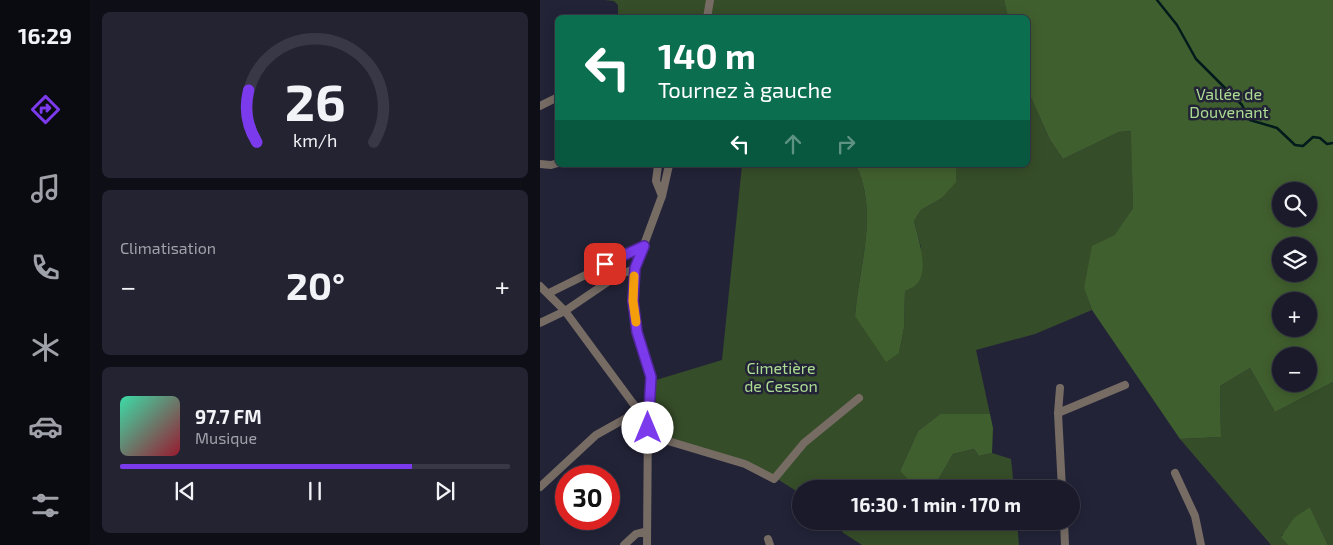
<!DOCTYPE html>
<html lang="fr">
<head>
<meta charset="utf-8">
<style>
  :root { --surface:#1a1a2a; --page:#232332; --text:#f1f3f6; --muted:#9fa1a8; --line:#383847; --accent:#7c3aed }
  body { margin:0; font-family:"Exo 2",sans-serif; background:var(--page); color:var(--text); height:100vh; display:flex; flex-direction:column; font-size:19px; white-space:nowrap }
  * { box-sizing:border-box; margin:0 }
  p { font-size:16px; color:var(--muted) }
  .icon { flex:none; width:28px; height:28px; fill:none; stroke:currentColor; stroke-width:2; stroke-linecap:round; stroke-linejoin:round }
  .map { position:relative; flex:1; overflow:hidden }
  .drawer { display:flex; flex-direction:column; gap:12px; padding:12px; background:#0e0e17; width:450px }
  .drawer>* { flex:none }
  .banner { position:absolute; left:15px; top:15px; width:475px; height:152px; border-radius:8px; box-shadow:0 2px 12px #0003,0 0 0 1px var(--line); background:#0b6e4f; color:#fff; overflow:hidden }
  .controls { position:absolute; left:732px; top:182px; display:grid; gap:10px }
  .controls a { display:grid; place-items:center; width:45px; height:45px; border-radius:50%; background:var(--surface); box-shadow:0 2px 12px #0003,0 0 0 1px var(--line); font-size:25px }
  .speed { position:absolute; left:15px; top:465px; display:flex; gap:10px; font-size:25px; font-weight:700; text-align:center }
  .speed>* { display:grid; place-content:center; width:65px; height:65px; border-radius:50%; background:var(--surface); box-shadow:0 2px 12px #0003,0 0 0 1px var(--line); line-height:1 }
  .speed .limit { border:8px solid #d22; background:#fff; color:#111 }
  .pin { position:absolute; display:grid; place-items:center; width:42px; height:42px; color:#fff; margin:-21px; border-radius:10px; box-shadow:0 2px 8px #0006 }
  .me { position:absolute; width:55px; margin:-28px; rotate:0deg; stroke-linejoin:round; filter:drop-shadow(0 0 4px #0008) }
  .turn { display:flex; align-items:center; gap:18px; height:105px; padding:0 20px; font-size:22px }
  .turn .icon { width:65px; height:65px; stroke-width:2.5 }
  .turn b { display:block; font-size:35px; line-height:42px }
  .lanes { display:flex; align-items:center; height:48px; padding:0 20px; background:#0003; justify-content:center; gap:25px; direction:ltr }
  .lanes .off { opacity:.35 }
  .big { font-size:38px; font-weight:700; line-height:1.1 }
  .drawer .widget { flex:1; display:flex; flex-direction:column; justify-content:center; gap:8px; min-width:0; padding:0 18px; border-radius:8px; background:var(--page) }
  .drawer .dial { align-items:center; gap:0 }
  .dial svg { height:130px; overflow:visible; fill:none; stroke:var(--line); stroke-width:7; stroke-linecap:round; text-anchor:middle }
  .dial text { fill:var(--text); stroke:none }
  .song { display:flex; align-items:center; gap:15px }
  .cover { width:60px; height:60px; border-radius:8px; background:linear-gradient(135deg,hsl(160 70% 55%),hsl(350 70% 35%)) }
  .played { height:5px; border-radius:2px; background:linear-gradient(90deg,var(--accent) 75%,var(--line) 75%) }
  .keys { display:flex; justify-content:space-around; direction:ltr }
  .heat { display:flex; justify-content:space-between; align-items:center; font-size:28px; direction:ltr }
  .trip { position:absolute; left:252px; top:480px; width:288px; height:50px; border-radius:25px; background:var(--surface); box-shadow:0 2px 12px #0003,0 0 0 1px var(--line); font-weight:700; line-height:50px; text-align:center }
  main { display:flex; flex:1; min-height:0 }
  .tab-bar { display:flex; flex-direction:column; width:90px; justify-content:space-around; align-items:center; background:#0a0a11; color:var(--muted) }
  .tab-bar .icon { width:35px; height:35px }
  .tab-bar .current { color:var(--accent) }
  .tab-bar b { font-size:22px; color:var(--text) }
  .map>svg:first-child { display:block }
  .green { fill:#364d29 }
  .forest { fill:#405f2e; fill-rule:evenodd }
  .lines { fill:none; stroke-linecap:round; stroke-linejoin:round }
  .stream { stroke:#011b1c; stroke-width:2.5 }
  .street { stroke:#766c64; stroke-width:8 }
  .route-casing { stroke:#51269a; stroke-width:12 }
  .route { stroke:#7c3aed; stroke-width:9 }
  .slow { stroke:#f59e0b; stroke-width:9 }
  .labels { text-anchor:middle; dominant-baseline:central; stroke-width:5; stroke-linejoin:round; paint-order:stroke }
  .park-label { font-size:16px; fill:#acdc91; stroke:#232338 }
</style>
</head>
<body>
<main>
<nav class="tab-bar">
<b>16:29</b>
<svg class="icon current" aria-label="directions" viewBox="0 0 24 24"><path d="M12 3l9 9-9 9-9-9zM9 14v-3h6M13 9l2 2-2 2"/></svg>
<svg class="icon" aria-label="music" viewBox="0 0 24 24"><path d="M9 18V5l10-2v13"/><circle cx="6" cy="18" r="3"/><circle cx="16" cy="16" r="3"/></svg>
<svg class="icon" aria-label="phone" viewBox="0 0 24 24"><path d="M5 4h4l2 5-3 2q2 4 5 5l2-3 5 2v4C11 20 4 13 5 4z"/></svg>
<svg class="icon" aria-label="climate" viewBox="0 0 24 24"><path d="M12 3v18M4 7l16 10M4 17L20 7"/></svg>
<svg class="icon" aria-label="car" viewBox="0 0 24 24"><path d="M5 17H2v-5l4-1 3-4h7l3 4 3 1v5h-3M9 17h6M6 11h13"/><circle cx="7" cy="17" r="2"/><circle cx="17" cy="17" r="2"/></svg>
<svg class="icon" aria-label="filters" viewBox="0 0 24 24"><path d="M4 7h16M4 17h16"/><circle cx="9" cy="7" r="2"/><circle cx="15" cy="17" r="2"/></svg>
</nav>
<section class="drawer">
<div class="widget dial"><svg viewBox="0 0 100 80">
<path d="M14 69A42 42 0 1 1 86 69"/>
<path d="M14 69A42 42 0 0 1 9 37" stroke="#7c3aed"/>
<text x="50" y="56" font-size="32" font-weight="700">26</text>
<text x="50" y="72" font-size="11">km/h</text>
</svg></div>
<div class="widget"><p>Climatisation</p>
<div class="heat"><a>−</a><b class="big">20°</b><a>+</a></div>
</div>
<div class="widget">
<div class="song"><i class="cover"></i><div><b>97.7 FM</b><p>Musique</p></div></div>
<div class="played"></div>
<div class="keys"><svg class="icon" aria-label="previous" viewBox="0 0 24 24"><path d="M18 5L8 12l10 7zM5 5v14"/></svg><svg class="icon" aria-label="pause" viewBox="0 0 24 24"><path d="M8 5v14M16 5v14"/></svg><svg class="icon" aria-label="next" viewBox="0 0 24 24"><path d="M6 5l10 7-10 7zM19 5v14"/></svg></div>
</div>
</section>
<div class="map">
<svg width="793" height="545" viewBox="0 0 793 545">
  <rect width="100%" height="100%" fill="#232338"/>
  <path class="green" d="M64,0h400l4,17 -390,1v-13l-4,-4z
    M488,91l22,49 13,19 56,-27 13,-1 1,77 -49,79 8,23 -57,24 -59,16 14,64h-50l-22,17 -18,40 34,16 19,-33 21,-5 5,7 13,-3 19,6 3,30h-213v5l-38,-24 -109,-36 2,-54 66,-20 20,-195h114c23,49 3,100 -1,151l44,37 5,-25 1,-37 12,-7 4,-37 -7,-26 7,-11 21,-12 13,-16 1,-17h72z
    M710,368l25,44 58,-30v163h-5l-18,-38 -29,29 7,9h-17l-91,-106 41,-2 -1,-51z
    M300,521h177l2,24h-157l-20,-13 5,-6z"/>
  <path class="forest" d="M464,0h329v382l-58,30 -25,-44 -30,18 1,51 -41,2 -88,-129 -8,-22 8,-42 23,-11 18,-27 -2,-77 -12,1 -56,27 -13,-19 -22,-49v-73l-20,-1zM741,191h28v28h-28zM741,246h28v28h-28zM741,301h28v28h-28zM741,356h28v28h-28z
    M316,165h100v17l-14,16 -21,12 -7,11c4,16 16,51 2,64 -2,2 -7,4 -11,6l-1,37 -5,25 -13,9 -31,-46c4,-51 24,-102 1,-151z
    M400,414h50l3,14 -1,25 -13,3 -5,-7 -21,5 -19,33 -17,1 -17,-17 18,-40z
    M770,507l18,38h-40l-7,-8 13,-19z"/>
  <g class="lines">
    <path class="stream" d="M617,0l20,25 19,34 46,46 8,15 27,8 18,17 8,1 10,-9 7,1 7,6 6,-1"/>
    <path class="street" d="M167,18l3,-18
      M0,106l18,-9
      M0,164l11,1 7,-2
      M118,165l-2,16 6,15
      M0,286l25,25 67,91 7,9 9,3
      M9,293l95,-47
      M0,323l25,-12 53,-36 17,-6
      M520,388l-2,25 4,76
      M518,413l67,-28
      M108,435l97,29 29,15 30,-36 55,-45
      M635,473l20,43 6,29
      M0,487l56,-52 43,-24
      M524,521l1,24
      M228,539l2,6
      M84,545l12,-11 11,-3
      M107,545l1,-131 3,-37 -14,-45 -4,-47 2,-16 27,-73 7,-31"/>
  </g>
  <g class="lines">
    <defs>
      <path id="route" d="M65,264l39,-18 -9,22 -2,33 4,31 14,45 -3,51"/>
    </defs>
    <use href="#route" class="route-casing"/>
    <use href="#route" class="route"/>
    <path class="slow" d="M94,276l-1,25 3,21"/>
  </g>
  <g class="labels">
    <g class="park-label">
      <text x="689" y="93">Vallée de<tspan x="689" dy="18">Douvenant</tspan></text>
      <text x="241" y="367">Cimetière<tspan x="241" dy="18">de Cesson</tspan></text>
    </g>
  </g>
</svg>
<div class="controls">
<a><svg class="icon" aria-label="search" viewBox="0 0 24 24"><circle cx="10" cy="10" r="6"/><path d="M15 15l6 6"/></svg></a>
<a><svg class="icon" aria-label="layers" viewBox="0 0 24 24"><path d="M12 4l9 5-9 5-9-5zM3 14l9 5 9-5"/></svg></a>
<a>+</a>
<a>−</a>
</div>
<div class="speed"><div class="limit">30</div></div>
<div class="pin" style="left:65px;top:264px;background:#d93025"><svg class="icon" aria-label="arrive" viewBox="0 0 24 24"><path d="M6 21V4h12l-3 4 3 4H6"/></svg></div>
<svg class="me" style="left:108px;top:428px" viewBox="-20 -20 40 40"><circle r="19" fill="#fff"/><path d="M0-13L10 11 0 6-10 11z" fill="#7c3aed"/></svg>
<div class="trip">16:30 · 1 min · 170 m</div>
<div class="banner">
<div class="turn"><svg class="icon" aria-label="left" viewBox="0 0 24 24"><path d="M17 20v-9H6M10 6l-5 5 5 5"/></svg><div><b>140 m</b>Tournez à gauche</div></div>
<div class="lanes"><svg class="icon" aria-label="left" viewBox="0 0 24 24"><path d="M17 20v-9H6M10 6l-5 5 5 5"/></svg><svg class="icon off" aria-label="ahead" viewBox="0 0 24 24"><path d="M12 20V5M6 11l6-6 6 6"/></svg><svg class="icon off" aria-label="right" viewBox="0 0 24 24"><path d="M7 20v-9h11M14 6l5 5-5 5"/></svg></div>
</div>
</div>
</main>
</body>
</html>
